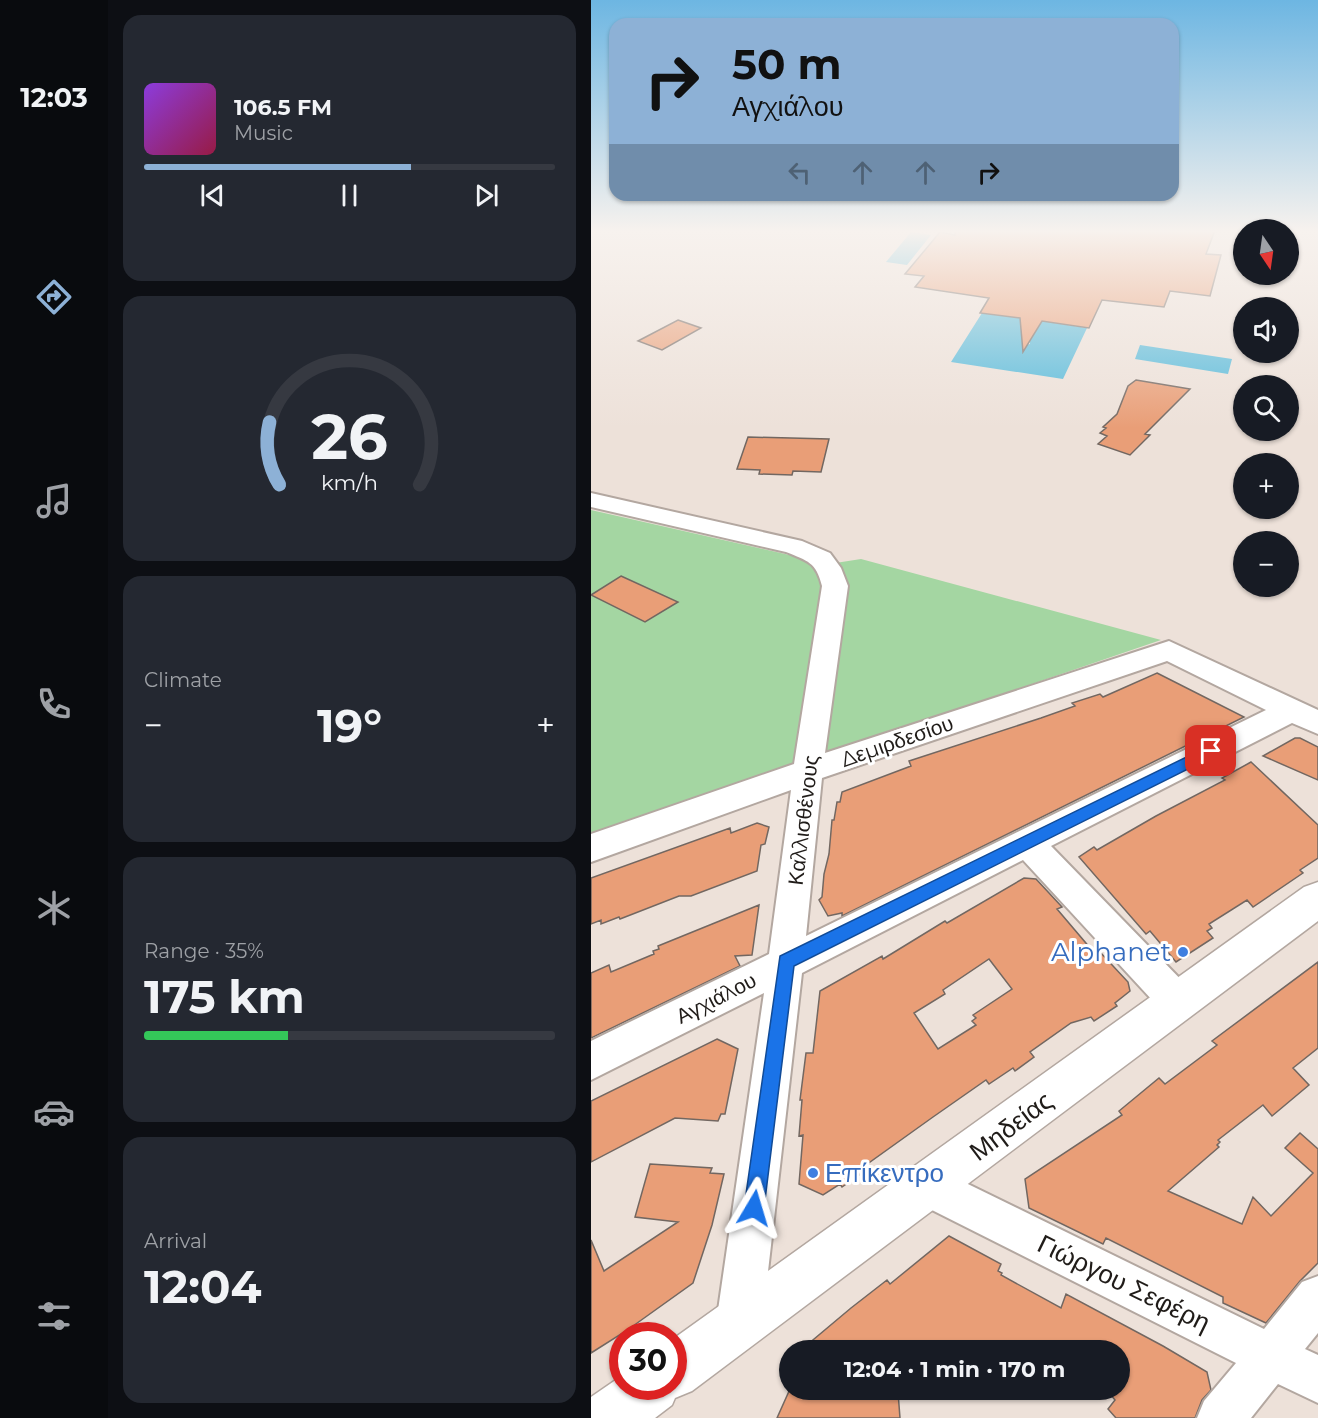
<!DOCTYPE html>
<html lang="en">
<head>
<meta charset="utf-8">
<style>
  :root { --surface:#171b24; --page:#242831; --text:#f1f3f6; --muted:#9ea1a6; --line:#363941; --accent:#8db1d6 }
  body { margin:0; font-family:Montserrat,sans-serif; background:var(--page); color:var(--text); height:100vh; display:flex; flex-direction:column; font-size:22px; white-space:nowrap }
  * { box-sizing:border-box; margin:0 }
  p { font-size:20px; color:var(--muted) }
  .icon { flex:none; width:33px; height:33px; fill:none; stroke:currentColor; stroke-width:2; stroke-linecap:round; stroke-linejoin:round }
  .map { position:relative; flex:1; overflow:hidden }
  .sheet { display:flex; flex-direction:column; gap:15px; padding:15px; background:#0d0f14; width:483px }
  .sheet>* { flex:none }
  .guide { position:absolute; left:18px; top:18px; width:570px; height:183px; border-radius:18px; box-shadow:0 2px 4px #0004; background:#8db1d6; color:#111; overflow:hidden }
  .needle { width:39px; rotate:167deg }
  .fabs { position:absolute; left:642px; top:219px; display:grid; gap:12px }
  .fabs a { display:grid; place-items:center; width:66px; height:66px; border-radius:50%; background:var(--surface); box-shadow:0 2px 4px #0004; font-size:30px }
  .speed { position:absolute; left:18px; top:1322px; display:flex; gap:12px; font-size:30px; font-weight:700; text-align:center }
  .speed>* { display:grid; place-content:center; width:78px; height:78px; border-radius:50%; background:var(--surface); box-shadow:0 2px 4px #0004; line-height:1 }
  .speed .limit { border:9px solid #d22; background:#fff; color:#111 }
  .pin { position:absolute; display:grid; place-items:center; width:51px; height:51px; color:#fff; margin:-26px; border-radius:12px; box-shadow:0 3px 9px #0006 }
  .me { position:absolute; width:66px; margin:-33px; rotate:7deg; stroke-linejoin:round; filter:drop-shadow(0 0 4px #0008) }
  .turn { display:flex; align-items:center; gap:21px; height:126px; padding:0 24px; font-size:27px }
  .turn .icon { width:78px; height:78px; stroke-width:2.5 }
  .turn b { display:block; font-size:42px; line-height:51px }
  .lanes { display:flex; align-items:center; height:57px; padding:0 24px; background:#0003; justify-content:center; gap:30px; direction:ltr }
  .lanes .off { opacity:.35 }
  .big { font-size:45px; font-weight:700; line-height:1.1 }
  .sheet .card { flex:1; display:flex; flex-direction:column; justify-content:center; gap:9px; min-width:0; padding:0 21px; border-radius:18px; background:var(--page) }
  .sheet .dial { align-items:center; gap:0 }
  .dial svg { height:156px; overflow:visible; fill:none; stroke:var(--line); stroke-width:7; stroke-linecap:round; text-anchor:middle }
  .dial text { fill:var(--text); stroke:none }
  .song { display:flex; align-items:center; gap:18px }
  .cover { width:72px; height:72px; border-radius:9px; background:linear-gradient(135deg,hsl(270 70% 55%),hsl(340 70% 35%)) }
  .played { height:6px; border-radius:3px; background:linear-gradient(90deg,var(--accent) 65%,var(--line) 65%) }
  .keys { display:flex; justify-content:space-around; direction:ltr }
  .heat { display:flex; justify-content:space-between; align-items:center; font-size:33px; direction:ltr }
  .charge { height:9px; border-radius:4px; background:linear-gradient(90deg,#34c759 35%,var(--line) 0) }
  .trip { position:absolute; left:188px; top:1340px; width:351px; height:60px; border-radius:30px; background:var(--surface); box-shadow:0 2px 4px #0004; font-weight:700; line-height:60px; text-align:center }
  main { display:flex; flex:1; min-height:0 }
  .menu { display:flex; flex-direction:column; width:108px; justify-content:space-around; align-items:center; background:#090b0e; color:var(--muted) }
  .menu .icon { width:42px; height:42px }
  .menu .selected { color:var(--accent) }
  .menu b { font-size:27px; color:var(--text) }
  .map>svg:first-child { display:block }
  .green { fill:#a4d6a2 }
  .water { fill:#54b9da }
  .building { fill:#e99e77; stroke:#726761; stroke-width:1.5; fill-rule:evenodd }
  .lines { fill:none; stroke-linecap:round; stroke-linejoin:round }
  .minor-casing { stroke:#b3a7a0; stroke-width:4 }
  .tertiary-casing { stroke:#b3a7a0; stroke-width:3 }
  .minor { fill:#fff; fill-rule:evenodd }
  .tertiary { fill:#fff; fill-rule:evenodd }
  .route { fill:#1a73e8; stroke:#114b97; stroke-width:1.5 }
  .shop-dot { fill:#3f7fe0; stroke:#fff; stroke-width:2 }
  .labels { text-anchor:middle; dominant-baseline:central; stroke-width:6; stroke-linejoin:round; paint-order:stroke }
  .street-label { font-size:21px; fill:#201c19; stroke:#fff }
  .near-shop-label { font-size:26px; fill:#366cbe; stroke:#fff; text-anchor:end }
  .near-street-label { font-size:26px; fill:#201c19; stroke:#fff }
</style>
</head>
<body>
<main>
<nav class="menu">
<b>12:03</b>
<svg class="icon selected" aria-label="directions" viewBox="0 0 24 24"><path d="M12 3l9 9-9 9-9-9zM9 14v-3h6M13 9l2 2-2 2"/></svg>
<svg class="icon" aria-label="music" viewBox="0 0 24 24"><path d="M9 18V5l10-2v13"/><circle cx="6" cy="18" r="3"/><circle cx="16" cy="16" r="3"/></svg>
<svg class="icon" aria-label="phone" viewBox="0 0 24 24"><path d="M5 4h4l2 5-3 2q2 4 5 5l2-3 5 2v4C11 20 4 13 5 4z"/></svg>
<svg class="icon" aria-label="climate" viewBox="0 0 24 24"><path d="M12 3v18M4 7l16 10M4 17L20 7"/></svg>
<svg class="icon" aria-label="car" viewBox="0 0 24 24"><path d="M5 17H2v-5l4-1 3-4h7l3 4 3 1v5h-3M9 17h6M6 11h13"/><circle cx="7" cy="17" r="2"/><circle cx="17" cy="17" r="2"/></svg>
<svg class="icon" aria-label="filters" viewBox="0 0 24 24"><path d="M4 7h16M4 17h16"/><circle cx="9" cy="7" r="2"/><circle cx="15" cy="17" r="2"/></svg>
</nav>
<section class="sheet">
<div class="card">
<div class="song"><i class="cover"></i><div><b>106.5 FM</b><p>Music</p></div></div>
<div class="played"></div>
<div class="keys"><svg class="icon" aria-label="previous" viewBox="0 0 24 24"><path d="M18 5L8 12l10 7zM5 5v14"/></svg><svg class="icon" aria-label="pause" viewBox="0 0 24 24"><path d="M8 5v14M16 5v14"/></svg><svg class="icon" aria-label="next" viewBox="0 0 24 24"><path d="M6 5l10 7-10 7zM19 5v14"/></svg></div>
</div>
<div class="card dial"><svg viewBox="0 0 100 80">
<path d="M14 69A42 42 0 1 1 86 69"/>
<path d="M14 69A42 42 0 0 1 9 37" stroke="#8db1d6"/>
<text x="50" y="56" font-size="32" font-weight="700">26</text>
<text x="50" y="72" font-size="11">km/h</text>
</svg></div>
<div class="card"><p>Climate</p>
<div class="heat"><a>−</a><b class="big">19°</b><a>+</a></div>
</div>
<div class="card"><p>Range · 35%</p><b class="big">175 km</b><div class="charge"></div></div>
<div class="card"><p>Arrival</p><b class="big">12:04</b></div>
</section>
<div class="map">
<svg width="727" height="1418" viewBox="0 0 727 1418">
  <rect width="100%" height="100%" fill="#ede1d9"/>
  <path class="green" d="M0,510l238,54 32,-5 300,81 -570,195z"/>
  <path class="water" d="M320,232l20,3 -24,30 -21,-3z
    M391,313l56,7 -13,25 5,-1v-3l12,-20 45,7 -24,51 -112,-17z
    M549,345l92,14 -4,15 -93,-15z"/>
  <path class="building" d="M364,230h260l-9,24 15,1 -11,41 -40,-5 -6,16 -62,-7 -13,28 -47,-7 -19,31 -3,-34 -40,-5 9,-15 -74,-11 9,-11 -19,-2 35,-42 15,3z
    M87,320l23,8 -39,22 -24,-9z
    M545,380l54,9 -45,45 5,1 -20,20 -32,-11 9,-8 -7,-3 6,-5 -3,-1 14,-13 11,-28z
    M157,437l81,2 -8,33 -28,-1 -1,4 -33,-1 1,-4 -23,-1z
    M30,576l57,26 -33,20 -54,-27z
    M566,673l87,44 -402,199v-3l-14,3 -9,-16 3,-3 2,-23 5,-20 3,-34h2l3,-18h3l2,-10 69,-26 -2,-5 132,-43 34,-12 -3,-3 28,-9 3,3z
    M704,738h5l18,9v33l-55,-24z
    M660,762l67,63v33l-18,12 3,3 -50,34 -6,-7 -38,24 3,4 -5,3 6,7 -37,24 -26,-31 -4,3 -67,-77 15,-10 3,3 59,-34 69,-36 -3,-2z
    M166,823l12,4 -4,17 -4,1 -4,26 -66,25h-12l-59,23 -1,-2 -18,7v-4l-10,4v-46l139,-50 1,5z
    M433,878l12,1 26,28 -5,2 34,40 8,2 29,31 2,9 -15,12 2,3 -23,15 -3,-4 -20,6 -41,29 4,5 -19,14 -2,-3 -24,16 -3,-4 -53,37 -67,48 2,4 -26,18 -2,-3 -17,11 -24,-11 4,-49 -4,1 3,-36h-2l6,-47h7l7,-62 62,-35 1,3 62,-38 2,2zM398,959l23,30 -39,26 3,3 -4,3 4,4 -38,24 -24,-36 31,-19 -2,-4z
    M168,905l-7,50 -17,1 5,10 -149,72v-65l18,-8 2,7 43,-18 -1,-3 6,-2 -1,-3z
    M727,962v86l-25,20 16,17 -37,31 -9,-11 -45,35 2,2 -3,3 2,2 -51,44 74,33 11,-27 18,19 42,-43 -28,-25 15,-15 18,16v114l-18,18 -34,42 -43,-20v-6l-117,-59 -3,6 -74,-36 -4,-29 97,-64 -3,-4 40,-33 6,6 52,-39 -5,-4z
    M126,1039l21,10 -13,65h-4l-3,7 -43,-3 -84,44v-61z
    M59,1164l62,4 -2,5 14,1 -12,51 -19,58 -67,48 -35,22v-113l13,31 74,-49 -43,-5z
    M358,1236l52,28 -3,7 4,2 -1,2 60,33 5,-14 97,52 44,26 4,18 -9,10 -7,18h-79l-8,-9 7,-9 -9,-11h13v-39h-318l50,-42 36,-28 3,4z
    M199,1389h86l1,7 21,-4 2,26h-123z"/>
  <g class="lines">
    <defs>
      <path id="minor" d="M0,493l211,48 28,12 11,15 7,18 -23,167 344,-112 149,69v24l-26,-11 -241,123 140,144 5,12 -5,12 -13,5 -13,-5 -142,-154 -221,113 -40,351 -7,16 -16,7 -16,-7 -7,-16 48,-331 -173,87v-39l178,-87 22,-164 -200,72v-28l203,-70 28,-178c-6,-24 -14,-25 -36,-34l-195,-45zM576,661l99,49 -460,226 16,-158z
        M338,1165l335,164 38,-47 16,-6v57l-13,16 13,6v48l-40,-19 -27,34h-54l7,-17 32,-38 -322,-162 -6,-15 6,-15z"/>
      <path id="tertiary" d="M727,882v39l-626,470 -17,7 -3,7 -17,13h-64v-21l32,-22v11h50v-47l631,-452z"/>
    </defs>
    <use href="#minor" class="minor-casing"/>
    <use href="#tertiary" class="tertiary-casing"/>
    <use href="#minor" class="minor"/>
    <use href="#tertiary" class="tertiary"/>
  </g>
  <linearGradient id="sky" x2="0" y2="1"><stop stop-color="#6db6e2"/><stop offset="0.54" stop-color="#f7f2ee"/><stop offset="1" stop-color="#f7f2ee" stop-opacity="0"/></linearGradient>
  <rect width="727" height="428" fill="url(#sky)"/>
  <path class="route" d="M620,745l5,2 2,4 -2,4 -422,211 -30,242 -3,7 -7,3 -7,-3 -3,-7 36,-252z"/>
  <g class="shop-dot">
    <circle cx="592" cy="952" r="6"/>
    <circle cx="222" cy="1173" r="6"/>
  </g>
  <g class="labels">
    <g class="street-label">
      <text transform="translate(306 741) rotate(-19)">Δεμιρδεσίου</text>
      <text transform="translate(212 820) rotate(-83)">Καλλισθένους</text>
      <text transform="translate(125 998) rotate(-27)">Αγχιάλου</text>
    </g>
    <g class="near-shop-label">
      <text x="580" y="952">Alphanet</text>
      <text x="234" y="1173" text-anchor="start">Επίκεντρο</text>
    </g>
    <g class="near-street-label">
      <text transform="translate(420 1126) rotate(-37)">Μηδείας</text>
      <text transform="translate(533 1283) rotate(26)">Γιώργου Σεφέρη</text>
    </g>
  </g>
</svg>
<div class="fabs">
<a><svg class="needle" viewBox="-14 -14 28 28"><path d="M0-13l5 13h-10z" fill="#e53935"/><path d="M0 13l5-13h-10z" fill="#9ea1a6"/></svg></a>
<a><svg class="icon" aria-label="sound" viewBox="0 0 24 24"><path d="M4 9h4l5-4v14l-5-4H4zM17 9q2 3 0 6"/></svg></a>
<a><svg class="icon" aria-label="search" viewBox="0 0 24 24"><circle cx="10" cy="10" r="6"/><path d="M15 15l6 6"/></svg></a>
<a>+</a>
<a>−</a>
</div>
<div class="speed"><div class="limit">30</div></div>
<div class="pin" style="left:620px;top:751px;background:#d93025"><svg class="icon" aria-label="arrive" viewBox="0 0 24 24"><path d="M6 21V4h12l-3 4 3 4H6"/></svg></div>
<svg class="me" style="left:163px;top:1208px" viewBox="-20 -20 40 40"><path d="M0-17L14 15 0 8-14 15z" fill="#1a73e8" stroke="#fff" stroke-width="4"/></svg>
<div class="trip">12:04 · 1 min · 170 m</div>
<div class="guide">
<div class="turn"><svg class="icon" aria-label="right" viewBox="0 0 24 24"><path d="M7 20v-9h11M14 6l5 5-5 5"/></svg><div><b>50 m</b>Αγχιάλου</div></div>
<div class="lanes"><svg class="icon off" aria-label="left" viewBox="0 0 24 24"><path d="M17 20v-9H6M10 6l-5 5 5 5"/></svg><svg class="icon off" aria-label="ahead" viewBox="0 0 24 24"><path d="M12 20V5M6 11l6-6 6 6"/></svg><svg class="icon off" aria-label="ahead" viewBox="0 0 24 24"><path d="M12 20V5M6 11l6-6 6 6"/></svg><svg class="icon" aria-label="right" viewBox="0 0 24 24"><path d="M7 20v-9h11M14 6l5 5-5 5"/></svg></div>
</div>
</div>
</main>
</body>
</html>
